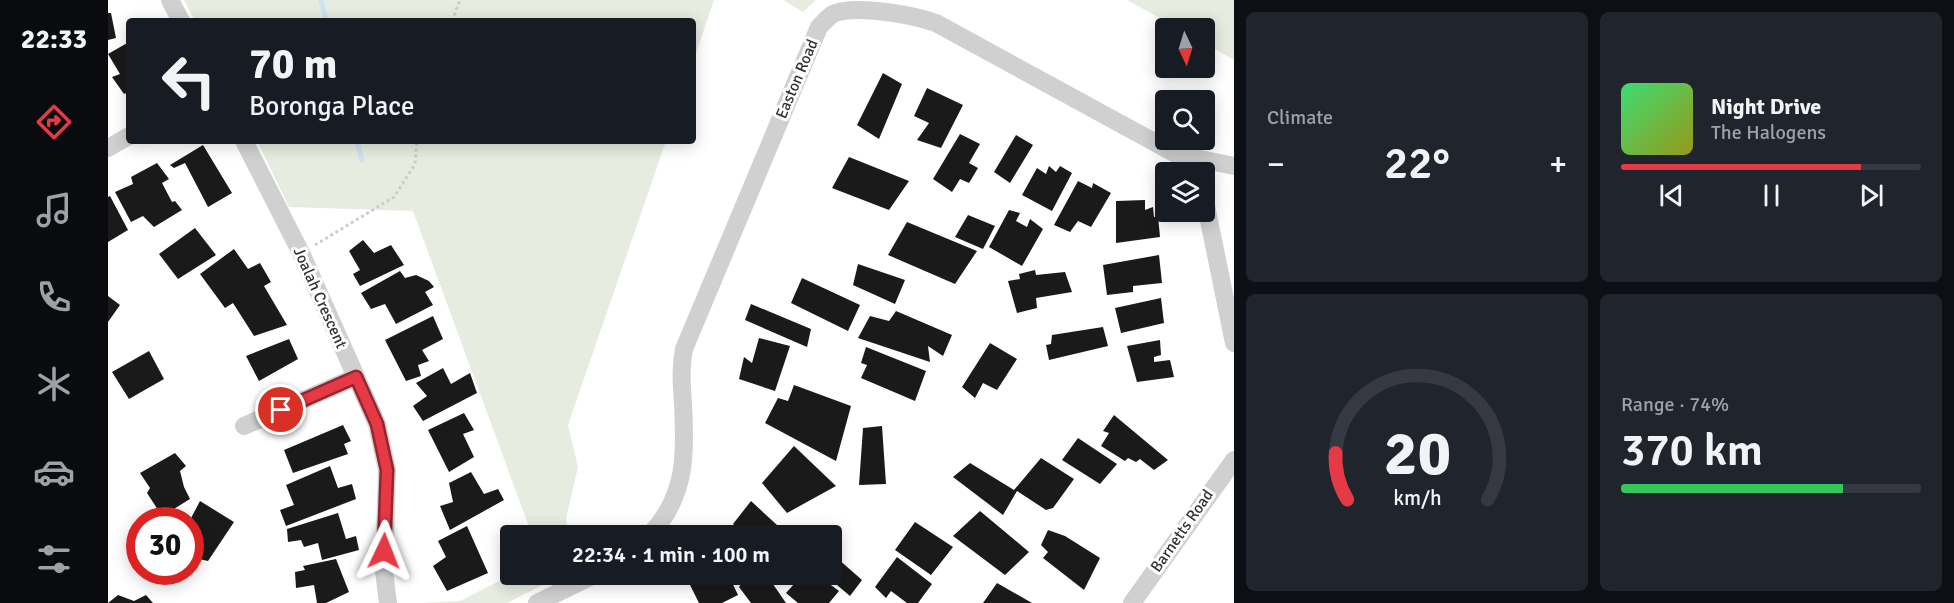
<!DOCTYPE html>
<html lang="en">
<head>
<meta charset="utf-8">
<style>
  :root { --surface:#171b24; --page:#20242c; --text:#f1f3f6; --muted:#9ea1a6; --line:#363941; --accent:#e63946 }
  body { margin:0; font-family:Signika,sans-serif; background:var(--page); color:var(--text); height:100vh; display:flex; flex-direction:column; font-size:22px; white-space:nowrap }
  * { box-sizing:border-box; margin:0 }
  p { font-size:20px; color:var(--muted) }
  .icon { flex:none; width:33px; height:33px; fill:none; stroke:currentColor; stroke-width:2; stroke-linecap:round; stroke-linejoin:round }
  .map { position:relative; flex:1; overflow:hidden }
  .details { display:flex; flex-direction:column; gap:12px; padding:12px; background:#0d0f14; width:720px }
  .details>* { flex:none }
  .banner { position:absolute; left:18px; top:18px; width:570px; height:126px; border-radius:6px; box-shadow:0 3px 15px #0003; background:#171b24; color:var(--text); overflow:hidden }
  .needle { width:39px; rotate:176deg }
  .buttons { position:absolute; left:1047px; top:18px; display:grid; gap:12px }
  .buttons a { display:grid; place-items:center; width:60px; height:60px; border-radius:6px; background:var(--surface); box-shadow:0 3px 15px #0003; font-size:30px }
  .speed { position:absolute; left:18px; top:507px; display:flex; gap:12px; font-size:30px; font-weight:700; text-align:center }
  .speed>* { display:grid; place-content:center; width:78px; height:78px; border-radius:50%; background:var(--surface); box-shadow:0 3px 15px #0003; line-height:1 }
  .speed .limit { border:9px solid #d22; background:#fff; color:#111 }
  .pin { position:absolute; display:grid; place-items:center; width:51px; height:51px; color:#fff; margin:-26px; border:3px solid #fff; border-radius:50%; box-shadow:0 2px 6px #0007 }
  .me { position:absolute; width:66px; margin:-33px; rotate:2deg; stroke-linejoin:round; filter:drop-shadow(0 0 4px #0008) }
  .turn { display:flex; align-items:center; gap:21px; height:126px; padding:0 24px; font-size:27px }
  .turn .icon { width:78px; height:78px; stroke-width:2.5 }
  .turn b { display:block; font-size:42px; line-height:51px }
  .big { font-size:45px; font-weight:600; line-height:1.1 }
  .details .tile { flex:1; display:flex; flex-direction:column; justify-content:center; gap:9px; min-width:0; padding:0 21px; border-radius:9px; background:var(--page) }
  .details .dial { align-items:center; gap:0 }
  .dial svg { height:156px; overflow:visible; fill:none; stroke:var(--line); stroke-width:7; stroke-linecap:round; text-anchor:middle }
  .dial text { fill:var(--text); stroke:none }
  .song { display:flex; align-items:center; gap:18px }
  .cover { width:72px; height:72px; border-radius:9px; background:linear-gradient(135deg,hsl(140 70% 55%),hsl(60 70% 35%)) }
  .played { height:6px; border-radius:3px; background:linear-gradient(90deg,var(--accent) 80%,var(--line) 80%) }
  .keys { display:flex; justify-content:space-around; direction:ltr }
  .heat { display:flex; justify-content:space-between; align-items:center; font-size:33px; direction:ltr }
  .charge { height:9px; border-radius:4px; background:linear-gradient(90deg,#34c759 74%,var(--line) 0) }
  .details .tiles { flex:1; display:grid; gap:12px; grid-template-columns:repeat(2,1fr) }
  .trip { position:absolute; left:392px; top:525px; width:342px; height:60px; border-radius:6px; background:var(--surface); box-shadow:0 3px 15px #0003; font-weight:600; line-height:60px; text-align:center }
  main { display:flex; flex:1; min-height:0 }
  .menu { display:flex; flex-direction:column; width:108px; justify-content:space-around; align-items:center; background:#090b0e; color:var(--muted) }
  .menu .icon { width:42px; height:42px }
  .menu .current { color:var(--accent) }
  .menu b { font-size:27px; color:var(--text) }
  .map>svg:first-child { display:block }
  .green { fill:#e6ecdf }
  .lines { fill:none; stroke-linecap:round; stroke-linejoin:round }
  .stream { stroke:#cfe2ee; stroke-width:5 }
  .building { fill:#1a1a1a }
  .path { stroke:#cdcdcd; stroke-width:3; stroke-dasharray:3 3; stroke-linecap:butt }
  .minor { stroke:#d0d0d0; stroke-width:18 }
  .route-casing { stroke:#96252e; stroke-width:15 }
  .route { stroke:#e63946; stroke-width:10 }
  .labels { text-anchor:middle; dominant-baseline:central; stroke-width:6; stroke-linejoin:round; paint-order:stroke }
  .street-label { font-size:16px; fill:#333; stroke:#fff }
</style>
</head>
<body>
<main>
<nav class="menu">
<b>22:33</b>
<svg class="icon current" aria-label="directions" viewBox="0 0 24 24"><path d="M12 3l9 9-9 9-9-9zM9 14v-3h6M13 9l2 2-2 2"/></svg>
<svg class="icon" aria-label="music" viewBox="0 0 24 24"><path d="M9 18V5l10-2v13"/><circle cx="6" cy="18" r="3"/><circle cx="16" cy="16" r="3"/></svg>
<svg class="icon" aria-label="phone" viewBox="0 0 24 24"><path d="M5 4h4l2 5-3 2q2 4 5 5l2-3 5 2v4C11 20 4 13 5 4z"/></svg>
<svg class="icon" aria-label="climate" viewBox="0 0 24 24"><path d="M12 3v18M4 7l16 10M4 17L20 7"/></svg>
<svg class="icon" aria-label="car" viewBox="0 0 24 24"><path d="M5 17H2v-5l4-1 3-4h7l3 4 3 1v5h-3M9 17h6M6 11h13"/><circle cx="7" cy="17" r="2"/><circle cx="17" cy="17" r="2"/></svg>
<svg class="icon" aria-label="filters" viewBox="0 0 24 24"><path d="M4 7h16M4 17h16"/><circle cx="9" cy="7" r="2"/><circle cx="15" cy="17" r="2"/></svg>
</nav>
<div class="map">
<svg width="1126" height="603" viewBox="0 0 1126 603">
  <rect width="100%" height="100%" fill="#fff"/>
  <path class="green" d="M76,0h530l-21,62v-41h-498z
    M675,0h33l-13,12z
    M1019,0h107v60l-29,-17 -1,-15h-26z
    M149,141h409l-98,284 10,42 -12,52 3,16h-37l-119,-324 -124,-4z
    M405,574l49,1 -55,28h-85l38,-2z"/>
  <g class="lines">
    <path class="stream" d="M213,0l5,21
      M249,141l5,19"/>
  </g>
  <path class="building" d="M0,13h3l5,25 -8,2z
    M21,42v50l-5,2 -12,-17 8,-3 -12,-20z
    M775,73l19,11 -23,55 -22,-14z
    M819,88l36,17 -22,43 -24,-8 12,-17 -15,-7z
    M852,134l20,10 -11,19 9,5 -9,15 -9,-4 -8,13 -19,-13z
    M908,135l17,10 -23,38 -16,-11z
    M95,145l29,48 -24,14 -23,-44 -11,5 -4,-3z
    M741,157l60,24 -20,29 -57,-22z
    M49,163l12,16 -7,4 10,19 3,-1 7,9 -28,17 -11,-11 -12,6 -16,-30 18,-8 -2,-7z
    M941,166l7,6 4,-6 12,7 -20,38 -30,-16 15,-27 9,6z
    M970,181l14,7 1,-5 18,10 -20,34 -13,-6 -8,11 -16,-7z
    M2,196l18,34 -20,12v-45z
    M1037,200v10l8,-3 1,10 4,-1 2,21 -44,6v-42z
    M901,210l11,3 -4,8 11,6 3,-8 13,10 -21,37 -33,-19z
    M860,215l27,11 -12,23 -28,-12z
    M799,222l70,29 -22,33 -67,-29z
    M87,228l21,27 -38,24 -19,-25z
    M255,240l11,13 17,-8 13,20 -44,21 -7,-12 7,-4 -11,-19z
    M126,249l14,20 12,-6 11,19 -7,4 23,39 -33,11 -21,-33 -8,5 -25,-34z
    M1051,255l3,28 -29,3v6l-26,3 -4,-30z
    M750,264l47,16 -10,24 -42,-19z
    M927,270l1,5 29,-3 7,20 -36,6 1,10 -20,5 -9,-32 12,-2 -1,-5z
    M292,271l5,7 11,-3 13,6 5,6 -9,5 8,13 -37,19 -11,-20 -14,5 -10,-16z
    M694,278l58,27 -12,26 -57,-28z
    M0,296l12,9 -12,17z
    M1053,298l3,25 -43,10 -6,-25z
    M643,304l60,25 -4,18 -62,-27z
    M788,311l56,24 -9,21 -15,-10 2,16 -72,-24 12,-22 19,5z
    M325,316l10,23 -21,11 7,11 -11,4 3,11 -15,5 -21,-41z
    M995,327l5,19 -59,14 -3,-15 5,-1 1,-9z
    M651,338l31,8 -15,45 -36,-12 5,-22 8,6z
    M181,339l9,20 -39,22 -13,-25z
    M1052,340l1,15 -7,2v5l16,-2 4,17 -37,5 -10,-36z
    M882,343l27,16 -20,31 -14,-7 -8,15 -13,-11z
    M758,347l60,24 -11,30 -54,-23 6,-13 -6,-2z
    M41,351l15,28 -35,20 -17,-27z
    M335,368l8,16 19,-11 7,20 -54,28 -10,-15 14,-10 -11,-13z
    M686,385l57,21 -15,55 -71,-38 13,-25 10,3z
    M356,413l10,17 -11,4 11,23 -25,15 -21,-42z
    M1006,415l54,45 -14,10 -14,-11 -4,3 -8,-4 -3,3 -24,-15 8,-13 -6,-2z
    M235,425l8,16 -7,3 4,10 -55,19 -9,-23z
    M774,426l4,58 -27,1 4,-57z
    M970,438l39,26 -17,20 -38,-24z
    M686,446l42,40 -49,27 -25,-30z
    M67,453l11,13 -6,5 4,16 6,12 -26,16 -2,-3 -2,1 -13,-20 3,-5 -10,-15z
    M933,458l33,21 -21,29 -7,2 -29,-19 -14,24 -50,-38 17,-14 44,27z
    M222,466l8,22 14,-4 4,15 -70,27 -6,-16 14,-5 -8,-20z
    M363,472l13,22 14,-5 6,11 -54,30 -10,-24 13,-4 -4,-19z
    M92,501l34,21 -26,39 -18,-4v-37z
    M643,501l38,35h-44l-12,-12z
    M872,511l49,41 -24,23 -52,-39z
    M230,513l8,26 10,-3 3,14 -37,10 -4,-17 -14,4 -3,-7 -13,2 -1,-13z
    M807,522l38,25 -22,28 -36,-25z
    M359,526l21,47 -41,18 -14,-25 13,-9 -8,-16z
    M940,530l17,6 35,22 -16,32 -41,-32 5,-6 -7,-7z
    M789,557l35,27 -14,19h-11l-16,-12 -5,7 -11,-11z
    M729,558l25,22 -12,16 -26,-22h7v-9z
    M228,559l13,33 -23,11h-9l-3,-18 -18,3 -1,-16 10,-2 -2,-4z
    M585,574h35l10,21 -16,8h-23l-13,-26z
    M635,574h23l20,29h-35l-12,-16 6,-9z
    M695,574h13l23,17 -10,12h-31l-12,-10z
    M889,583l35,20h-49z
    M10,595l16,6 12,-6 7,8h-45z"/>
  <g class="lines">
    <path class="path" d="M344,21l8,-21
      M207,245l79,-48 21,-33 2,-23"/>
    <path class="minor" d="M62,0l11,21
      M136,141l57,112 76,171 10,46 -3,101 4,32
      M0,148l21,-12
      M1096,196l30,147
      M136,426l112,-49
      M541,536c37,-39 37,-81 34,-131 -1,-19 -3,-37 1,-56l135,-322c4,-4 9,-10 14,-13 22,-10 80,1 103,9l240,131 58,12
      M429,603l59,-29
      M1024,603l102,-143"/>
  </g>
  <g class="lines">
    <defs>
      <path id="route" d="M173,410l75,-33 21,47 10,46 -3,81"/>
    </defs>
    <use href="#route" class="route-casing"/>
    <use href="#route" class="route"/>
  </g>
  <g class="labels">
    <g class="street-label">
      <text transform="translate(689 79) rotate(-67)">Easton Road</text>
      <text transform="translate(212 298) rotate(66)">Joalah Crescent</text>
      <text transform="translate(1074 531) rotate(-55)">Barnetts Road</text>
    </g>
  </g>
</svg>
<div class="buttons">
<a><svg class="needle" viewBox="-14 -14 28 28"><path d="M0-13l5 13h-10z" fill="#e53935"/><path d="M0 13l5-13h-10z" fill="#9ea1a6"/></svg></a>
<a><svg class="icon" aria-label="search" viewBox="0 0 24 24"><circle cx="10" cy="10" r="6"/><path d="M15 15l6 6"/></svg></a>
<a><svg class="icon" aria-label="layers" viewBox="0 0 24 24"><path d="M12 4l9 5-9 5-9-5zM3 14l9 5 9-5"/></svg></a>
</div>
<div class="speed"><div class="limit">30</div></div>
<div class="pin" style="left:173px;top:410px;background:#d93025"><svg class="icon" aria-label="arrive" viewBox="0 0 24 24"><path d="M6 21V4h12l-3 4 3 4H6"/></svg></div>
<svg class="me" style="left:276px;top:551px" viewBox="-20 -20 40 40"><path d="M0-17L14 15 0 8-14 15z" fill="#e63946" stroke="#fff" stroke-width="4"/></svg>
<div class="trip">22:34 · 1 min · 100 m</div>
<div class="banner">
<div class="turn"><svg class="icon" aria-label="left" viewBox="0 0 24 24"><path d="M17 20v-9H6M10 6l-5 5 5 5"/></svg><div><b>70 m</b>Boronga Place</div></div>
</div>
</div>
<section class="details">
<div class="tiles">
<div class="tile"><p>Climate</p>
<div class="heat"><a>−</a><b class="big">22°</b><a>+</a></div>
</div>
<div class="tile">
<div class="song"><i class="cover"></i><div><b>Night Drive</b><p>The Halogens</p></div></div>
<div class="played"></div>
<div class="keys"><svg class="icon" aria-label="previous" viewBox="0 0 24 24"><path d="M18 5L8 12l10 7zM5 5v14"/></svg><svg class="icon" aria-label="pause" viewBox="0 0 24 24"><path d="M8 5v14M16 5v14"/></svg><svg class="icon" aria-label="next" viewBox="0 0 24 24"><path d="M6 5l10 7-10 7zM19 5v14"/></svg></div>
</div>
<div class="tile dial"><svg viewBox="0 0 100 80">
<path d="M14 69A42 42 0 1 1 86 69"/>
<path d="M14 69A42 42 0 0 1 8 45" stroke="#e63946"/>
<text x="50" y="56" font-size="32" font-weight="700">20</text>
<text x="50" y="72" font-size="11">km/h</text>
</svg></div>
<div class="tile"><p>Range · 74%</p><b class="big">370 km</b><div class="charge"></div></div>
</div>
</section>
</main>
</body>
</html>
